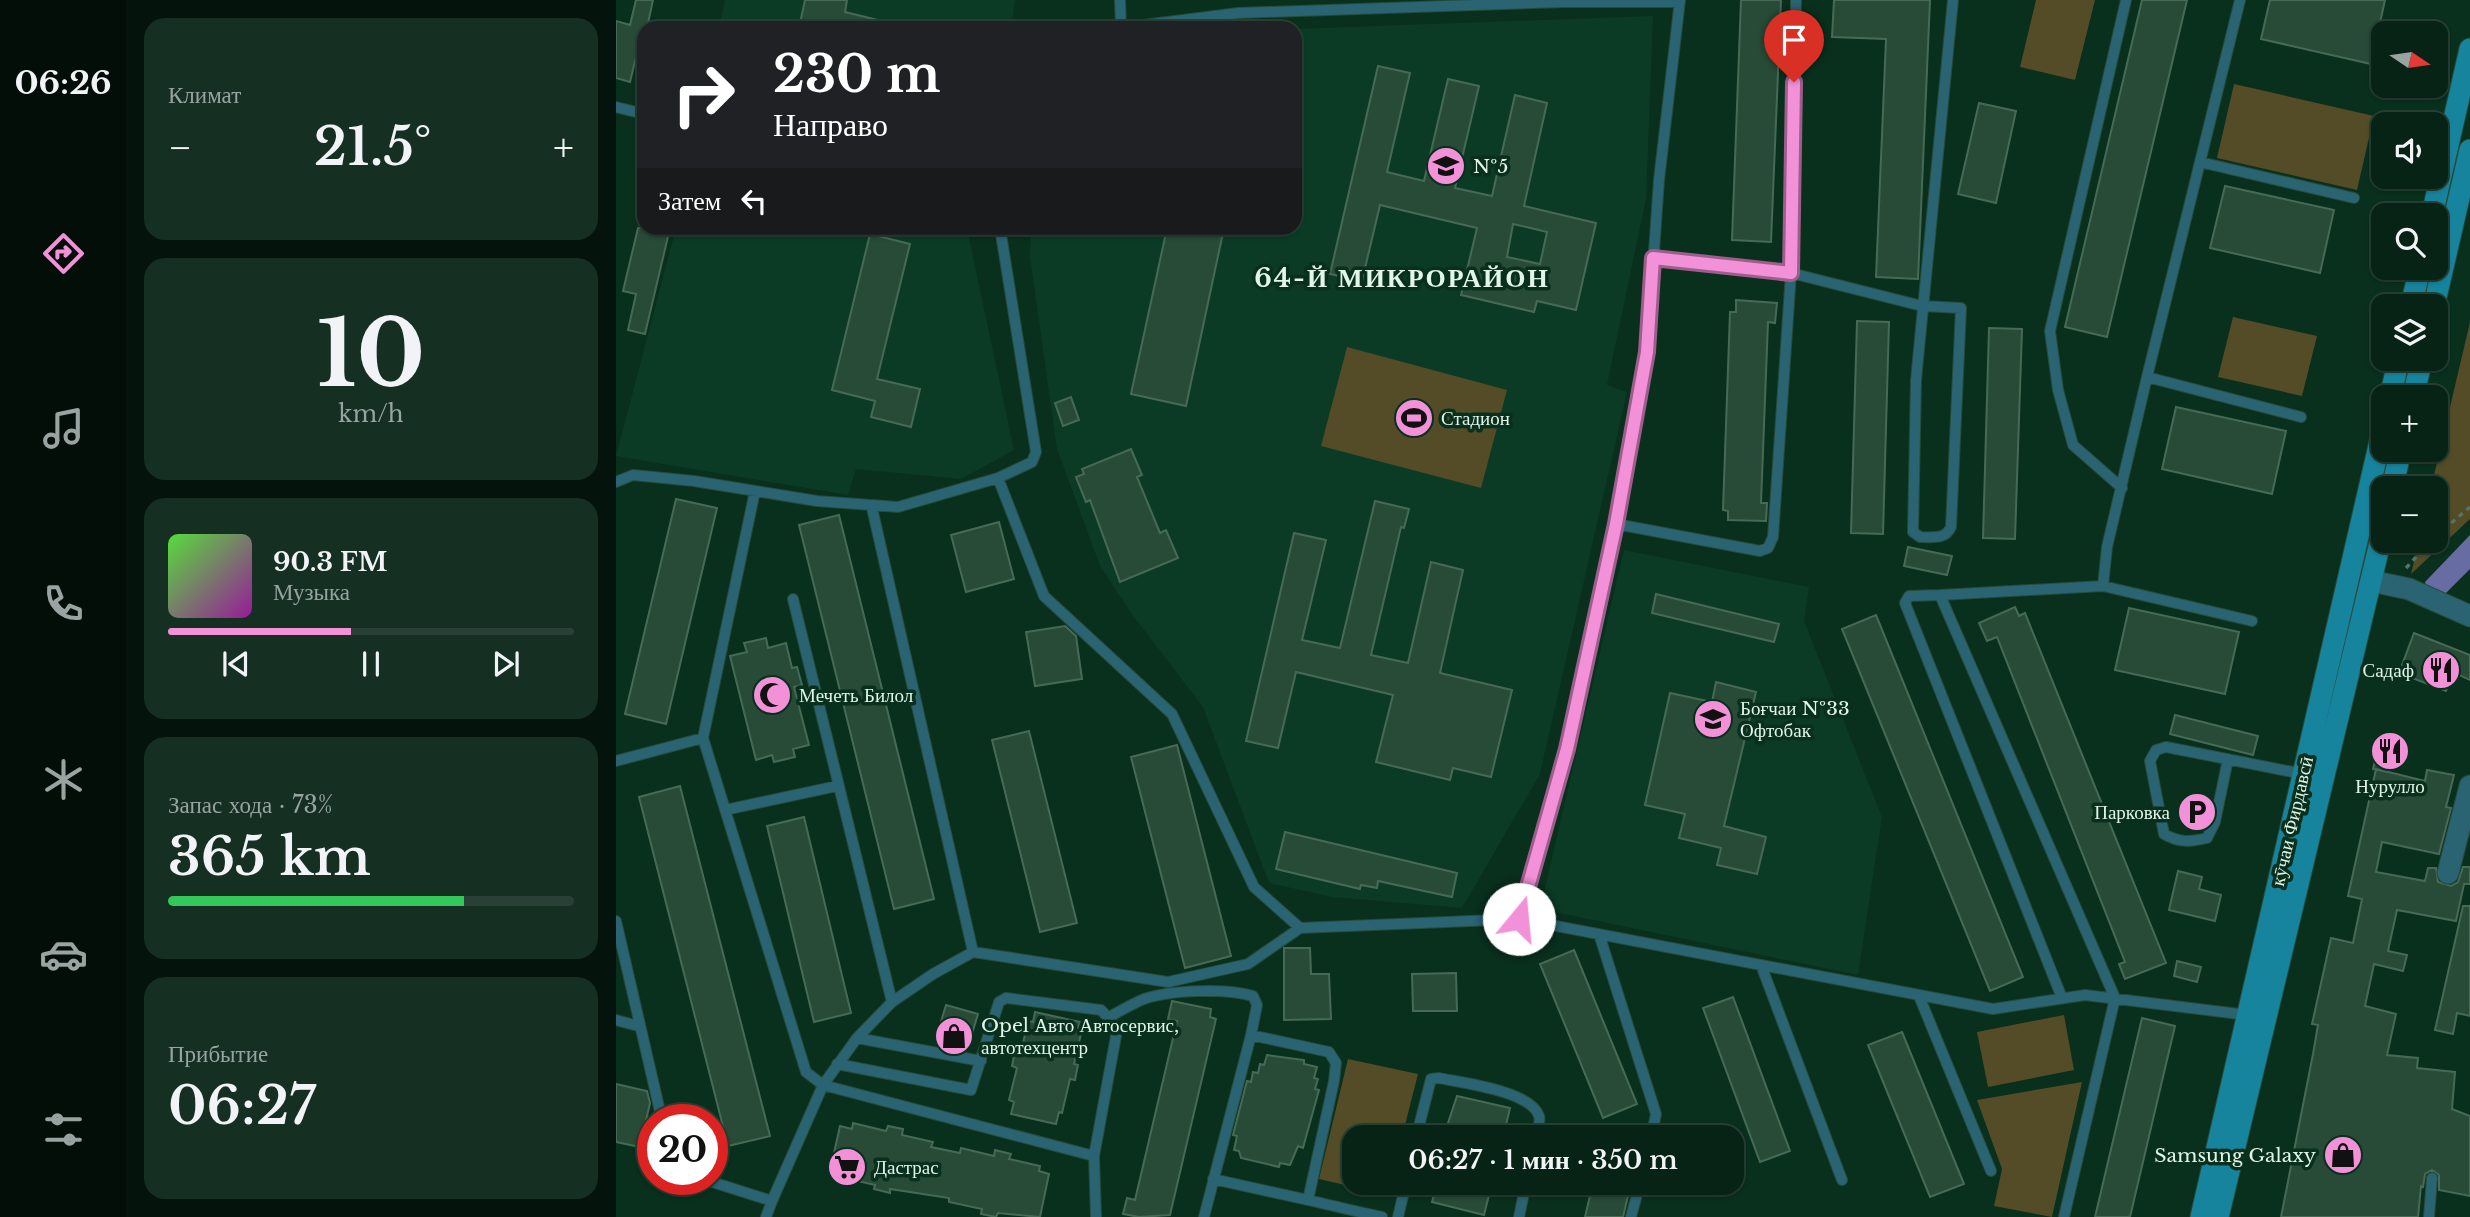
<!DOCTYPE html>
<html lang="ru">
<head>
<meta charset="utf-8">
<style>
  :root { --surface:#072316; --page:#152f23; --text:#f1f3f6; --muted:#98a4a1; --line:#284035; --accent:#f291d7 }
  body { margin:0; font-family:"Libre Baskerville",serif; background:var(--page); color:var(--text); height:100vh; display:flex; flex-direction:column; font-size:26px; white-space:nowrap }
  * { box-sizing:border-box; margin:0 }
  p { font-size:23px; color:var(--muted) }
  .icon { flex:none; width:38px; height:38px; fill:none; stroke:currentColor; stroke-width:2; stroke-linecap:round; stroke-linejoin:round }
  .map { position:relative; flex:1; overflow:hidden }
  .sheet { display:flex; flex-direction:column; gap:18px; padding:18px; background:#04130c; width:490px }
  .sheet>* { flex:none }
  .top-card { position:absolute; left:21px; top:21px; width:665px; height:214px; border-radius:21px; box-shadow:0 2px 5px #0004,0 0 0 2px var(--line); background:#202124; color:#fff; overflow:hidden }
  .needle { width:46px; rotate:103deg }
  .fabs { position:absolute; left:1755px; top:21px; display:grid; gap:14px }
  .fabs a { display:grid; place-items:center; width:77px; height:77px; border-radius:14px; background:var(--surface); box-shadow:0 2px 5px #0004,0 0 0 2px var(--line); font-size:35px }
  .speed { position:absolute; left:21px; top:1104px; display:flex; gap:14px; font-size:35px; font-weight:700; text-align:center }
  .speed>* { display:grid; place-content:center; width:91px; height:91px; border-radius:50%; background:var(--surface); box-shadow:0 2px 5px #0004,0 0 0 2px var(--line); line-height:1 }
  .speed .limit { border:10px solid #d22; background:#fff; color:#111 }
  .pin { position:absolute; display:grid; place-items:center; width:60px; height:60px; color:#fff; margin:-72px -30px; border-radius:50% 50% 50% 0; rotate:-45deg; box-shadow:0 0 7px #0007 }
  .pin .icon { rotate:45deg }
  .me { position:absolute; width:77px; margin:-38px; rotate:17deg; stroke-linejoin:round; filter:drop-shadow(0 0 5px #0008) }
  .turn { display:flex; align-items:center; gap:24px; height:147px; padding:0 21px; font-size:32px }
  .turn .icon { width:91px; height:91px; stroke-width:2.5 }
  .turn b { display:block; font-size:49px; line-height:60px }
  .then { display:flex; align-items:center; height:66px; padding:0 21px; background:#0003; gap:14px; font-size:26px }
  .big { font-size:52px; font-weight:600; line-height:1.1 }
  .sheet .tile { flex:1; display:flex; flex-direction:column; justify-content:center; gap:10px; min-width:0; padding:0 24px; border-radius:21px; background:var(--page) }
  .sheet .dial { align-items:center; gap:0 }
  .dial b { font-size:91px; line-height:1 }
  .song { display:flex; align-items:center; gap:21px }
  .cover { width:84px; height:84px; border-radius:10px; background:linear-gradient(135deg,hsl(110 70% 55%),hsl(300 70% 35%)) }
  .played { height:7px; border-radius:4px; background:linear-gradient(90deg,var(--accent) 45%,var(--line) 45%) }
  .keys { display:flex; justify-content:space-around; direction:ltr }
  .heat { display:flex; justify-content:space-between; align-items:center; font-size:38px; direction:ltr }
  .charge { height:10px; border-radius:5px; background:linear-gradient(90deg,#34c759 73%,var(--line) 0) }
  .trip { position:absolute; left:726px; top:1125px; width:402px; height:70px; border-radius:21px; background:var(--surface); box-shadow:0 2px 5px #0004,0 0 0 2px var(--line); font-weight:600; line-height:70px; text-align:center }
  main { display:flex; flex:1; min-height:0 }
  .menu { display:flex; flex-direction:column; width:126px; justify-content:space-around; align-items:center; background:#030e09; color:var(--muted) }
  .menu .icon { width:49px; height:49px }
  .menu .selected { color:var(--accent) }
  .menu b { font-size:32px; color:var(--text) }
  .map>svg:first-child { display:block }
  .built { fill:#0b3b25 }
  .green { fill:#534c27 }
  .water { fill:#676da2 }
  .building { fill:#274b37; stroke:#466a55; stroke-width:2; fill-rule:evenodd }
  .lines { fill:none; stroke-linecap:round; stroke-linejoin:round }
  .lane-casing { stroke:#274b3a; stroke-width:12 }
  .street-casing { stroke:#274b3a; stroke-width:23 }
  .secondary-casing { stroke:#274b3a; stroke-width:23 }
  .path { stroke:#547464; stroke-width:3.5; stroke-dasharray:5 5; stroke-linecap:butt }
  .lane { stroke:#2a6372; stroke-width:10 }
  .street { stroke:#2a6372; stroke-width:21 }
  .secondary { stroke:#17849d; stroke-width:21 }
  .route-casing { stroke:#9d5e8c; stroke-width:18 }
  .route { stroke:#f291d7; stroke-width:12 }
  .labels { text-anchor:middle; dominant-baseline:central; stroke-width:7; stroke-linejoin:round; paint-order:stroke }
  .poi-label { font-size:19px; fill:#e1f5e9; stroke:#092f1d; text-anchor:start }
  .street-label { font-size:19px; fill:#e1f5e9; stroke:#092f1d }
  .district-label { font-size:26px; font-weight:bold; letter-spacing:2px; fill:#e1f5e9; stroke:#092f1d }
</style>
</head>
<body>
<main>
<nav class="menu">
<b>06:26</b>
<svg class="icon selected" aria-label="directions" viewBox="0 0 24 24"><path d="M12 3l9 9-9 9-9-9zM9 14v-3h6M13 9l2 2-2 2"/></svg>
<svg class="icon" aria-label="music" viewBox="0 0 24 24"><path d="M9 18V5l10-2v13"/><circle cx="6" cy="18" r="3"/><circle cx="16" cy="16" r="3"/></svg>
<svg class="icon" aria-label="phone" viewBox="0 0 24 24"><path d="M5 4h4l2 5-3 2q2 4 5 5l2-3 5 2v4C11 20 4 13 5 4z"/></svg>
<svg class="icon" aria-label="climate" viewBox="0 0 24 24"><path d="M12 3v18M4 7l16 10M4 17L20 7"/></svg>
<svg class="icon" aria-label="car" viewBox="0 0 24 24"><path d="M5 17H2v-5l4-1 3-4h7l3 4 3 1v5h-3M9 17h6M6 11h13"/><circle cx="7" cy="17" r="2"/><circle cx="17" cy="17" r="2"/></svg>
<svg class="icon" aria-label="filters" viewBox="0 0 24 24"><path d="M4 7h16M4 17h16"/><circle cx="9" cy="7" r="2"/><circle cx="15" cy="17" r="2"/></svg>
</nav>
<section class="sheet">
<div class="tile"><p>Климат</p>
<div class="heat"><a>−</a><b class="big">21.5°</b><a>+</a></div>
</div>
<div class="tile dial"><b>10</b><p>km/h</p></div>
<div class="tile">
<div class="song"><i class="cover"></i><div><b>90.3 FM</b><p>Музыка</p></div></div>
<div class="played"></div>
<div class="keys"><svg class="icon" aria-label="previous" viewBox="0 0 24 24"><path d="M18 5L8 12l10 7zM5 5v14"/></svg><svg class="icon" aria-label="pause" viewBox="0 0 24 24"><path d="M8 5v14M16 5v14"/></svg><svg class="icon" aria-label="next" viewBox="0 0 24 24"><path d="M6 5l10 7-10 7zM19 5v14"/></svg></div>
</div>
<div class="tile"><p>Запас хода · 73%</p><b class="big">365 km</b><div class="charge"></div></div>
<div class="tile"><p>Прибытие</p><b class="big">06:27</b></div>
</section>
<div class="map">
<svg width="1854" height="1217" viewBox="0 0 1854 1217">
  <rect width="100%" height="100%" fill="#092f1d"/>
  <path class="built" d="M109,0h290l-4,28h-292z
    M1037,16l-7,183 -39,186 20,7 -87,382 -78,134 -130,-11 -63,-14 -66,-176 -72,-94 -31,-47 -43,-117 -27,-192 1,-29h264v-199z
    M60,228h291l47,222 -53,29 -105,-10 -8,26 -232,-39z
    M1008,550l185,37 -5,34 78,196 -24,158 -318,-66z"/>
  <path class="green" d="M1420,0h59l-20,80 -55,-13z
    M1618,84l140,32 -17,74 -140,-32z
    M1617,317l84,19 -15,60 -84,-19z
    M1854,322v197l-59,55 8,-33h17v-53h-5z
    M731,347l160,43 -26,98 -160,-42z
    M1448,1015l10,55 -86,17 -11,-55z
    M732,1059l70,15 -16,63 -48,1v45h37l-3,12 -69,-16z
    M1466,1082l-30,135 -58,-11 8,-37 -25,-69z"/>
  <path class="water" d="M1854,535v34l-28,28 -14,-6 -3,-9z"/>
  <path class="building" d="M20,0h17l-6,28h-3l-3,26 -4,-1 -7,29 -14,-4v-57l14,4z
    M189,0h42l-2,12 41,10 -1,6h-67l-18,-5z
    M1125,0h40l-10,242 -39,-2z
    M1218,0h96l-12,279 -42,-2 10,-238 -54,-2z
    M1526,0h45l-80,337 -42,-10z
    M1654,0h115l-14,64 -110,-25z
    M762,66l32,7 -23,99 37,9 24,-102 31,7 -24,102 37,8 23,-101 32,8 -23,103 72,17 -20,87 -39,-9 -3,11 -73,-17 16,-67 -97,-23 -18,76 -32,-7zM897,224l34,8 -7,32 -33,-7z
    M1363,103l37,8 -20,92 -38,-9z
    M1609,186l109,24 -14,63 -110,-25z
    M22,228h32l-25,106 -17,-4 8,-36 -13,-3z
    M551,228h57l-38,178 -55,-12z
    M254,234l40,10 -33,135 43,10 -9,38 -40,-10 4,-16 -43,-11z
    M1120,300l41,3 -2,20 -7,-1 -7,181h6l-1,18 -38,-1v-9l-5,-1 7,-198h6z
    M1241,321l32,1 -6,212 -32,-1z
    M1373,328l33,1 -7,210 -32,-1z
    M455,397l8,23 -16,6 -8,-23z
    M1560,407l110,24 -14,63 -110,-25z
    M515,449l11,26 -5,2 23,56 6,-3 12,28 -58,24 -30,-82 -4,2 -10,-25 8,-3 -2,-5z
    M60,499l41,9 -51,216 -41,-10z
    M759,501l34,8 -5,19 -3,-1 -30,128 37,8 23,-101 32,8 -23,103 72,17 -21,87 -38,-9 -3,12 -74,-18 17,-67 -97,-23 -18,76 -32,-7 48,-208 32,7 -24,100 38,8z
    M223,515l95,384 -40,10 -95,-384z
    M383,522l15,57 -48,13 -15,-57z
    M1292,547l44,9 -5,19 -43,-9z
    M1040,594l123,30 -5,18 -122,-29z
    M1399,607l4,9 6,-3 141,350 -41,16 -6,-15 6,-2 -128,-325 -10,4 -8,-18z
    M1513,608l110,24 -14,62 -110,-24z
    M1260,615l147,362 -33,14 -148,-362z
    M449,626l11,10 6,43 -47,7 -9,-54z
    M1798,633l56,22v25l-17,-8 -7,19 -47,-18z
    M150,638l2,10 18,-5 6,25 5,-1 5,18 -8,2 15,58 -16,4 2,8 -21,5 -2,-7 -16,5 -26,-104 17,-4 -3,-9z
    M1100,682l40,10 -32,134 42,11 -9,37 -40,-9 4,-17 -42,-10 6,-24 -40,-9 25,-112 42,9z
    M1559,715l83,21 -5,19 -83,-21z
    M413,731l48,192 -37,9 -48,-192z
    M1763,744l15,4 -6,24 -15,-3z
    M561,745l54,211 -46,12 -54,-211z
    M1760,769l49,12 2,-11 27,5 -8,32 5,1 -12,46 -57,-12 -6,30 49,9 3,-13h8l2,14 13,4 7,-4 5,-15h7v17h-6l-8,37 -59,-11 -9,41 19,4 -4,16 -29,-7 -9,42 31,8 -9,41 31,3 -1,10 38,4 -3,37 18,7v80l-31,-6v-15l-7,-5 -7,4 -2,13 -2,-1 -3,31h-137l32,-163 5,-29 -6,-1 19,-86 22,5 9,-44 -14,-3z
    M64,786l90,350 -42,10 -89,-349z
    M188,817l47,196 -37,9 -47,-196z
    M669,832l172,41 -5,24 -74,-16 -1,7 -16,-3 -1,4 -84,-20z
    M1562,871l24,6 -3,12 22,6 -6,26 -46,-11z
    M1847,906h7v110l-13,-3 -4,21 -18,-4z
    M668,948h26l1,26h18l2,45 -47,1z
    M958,950l63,154 -34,14 -63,-154z
    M1561,961l24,6 -4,15 -23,-6z
    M840,973l1,38h-44l-1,-37z
    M1117,997l57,154 -30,11 -57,-154z
    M556,1001l39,8 -1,8 6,2 -46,196 -31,2 -16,-3 4,-16 8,2 42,-179 -9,-2z
    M330,1005l32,9 -6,20 -32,-9z
    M419,1012l45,10 -3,11 4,1 -7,30 4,1 -3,15 -5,-1 -8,34 -3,-1 -3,12 -45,-10 3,-12 -5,-2 8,-32 -5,-2 3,-15 6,1 7,-31 5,1z
    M1526,1018l33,8 -45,191h-35z
    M1286,1032l62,152 -34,13 -62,-152z
    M651,1055l37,5v4l13,3 -3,11 4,1 -3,10 4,1 -16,58 -5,-2 -8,19 -10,-2 -1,4 -38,-9 -2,-7 -5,-1 3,-14 -4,-1 14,-54 4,1 2,-10 5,1 2,-9 4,1z
    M0,1084l31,7 3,12 -10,44 -24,-5z
    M841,1096l53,12 -7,30h-60z
    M237,1123l33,8 2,-5 15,3 -1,6 31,7 -2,5 29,6 1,-5 33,8 1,-6 16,4 -2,5 31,7 -1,5 10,3 -9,43 -42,-4 -2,4 -15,-3 1,-5 -33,-7v-4l-59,-9v4l-16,-4 1,-4 -34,-8 1,-4 -12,-2 10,-45 12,3z
    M821,1183h55l-8,32 -52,-13z
    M977,1183h38l-8,34h-38z"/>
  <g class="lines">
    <defs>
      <path id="lane" d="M504,0l1,26
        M504,28l118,-15 326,-11h116
        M0,107l28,7
        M1584,162l154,36
        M384,228l36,224 -4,10 -34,16 46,118 128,118 82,173 46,41 219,-9 48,-170 49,-225 31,-172 12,-172 21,-180
        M1037,259l138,14 131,33 39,2 -10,219c-6,13 -18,10 -31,10l-7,-5 3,-152 37,-380
        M1531,377l154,40
        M0,482l17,-7 61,6 123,20 81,6 100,-29
        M1506,488l-49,-43 -15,-55 -8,-59 76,-331
        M139,491l-52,247 103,334 17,13 271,71
        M256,508l101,444
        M1000,524l144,27 8,-3 5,-11 18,-264 5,-273
        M1487,586l4,-39 40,-170 93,-377
        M1324,595l-31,1 -4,7 157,395
        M177,599l99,403
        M1612,759l-13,63 -8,16c-16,4 -28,5 -43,-4l-14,-73 6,-11 10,-3 137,27
        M0,761l87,-23
        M109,810l112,-24
        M903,919l474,90 92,-14 162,20
        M0,921l46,199
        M983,934l57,180 -5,24
        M1145,965l81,215
        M1303,996l72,175
        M493,1017c11,-6 23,-13 35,-18 26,-9 83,-11 109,-3l4,9 -6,30
        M0,1020l22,6
        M241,1038l124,23
        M221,1064l134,26 28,-88 7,-4 95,12 13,14 2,12 -22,120 2,61
        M800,1138l15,-59 8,-1c24,5 92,13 100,38 2,6 -2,15 -3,22
        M90,1180l66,21 -6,16
        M692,1200l56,13 -1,4
        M156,1201l51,-116 34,-47 35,-36 41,-28 40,-22 195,30 80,-18 52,-36
        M748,1213l18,4
        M588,1217l47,-182 78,17 7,11 -2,18 -26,119 -95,-21
        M782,1217l8,-34
        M903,1217l7,-34
        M1015,1217l9,-34
        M1448,1217l51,-219 -175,-403 163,-9 149,35
        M1813,1217l3,-39"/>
      <path id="street" d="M1755,581l38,8 61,27
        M1832,873l22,-87"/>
      <path id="secondary" d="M1816,215l38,-166
        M1795,306l9,-38
        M1818,306l36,-156
        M1774,397l9,-38
        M1797,397l9,-38
        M1776,488l9,-38
        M1585,1217l183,-793
        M1602,1217l166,-691"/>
    </defs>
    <use href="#lane" class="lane-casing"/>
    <use href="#street" class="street-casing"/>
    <use href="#secondary" class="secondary-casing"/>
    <path class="path" d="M1820,536l34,-29
      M1790,568l25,-27"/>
    <use href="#lane" class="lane"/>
    <use href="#street" class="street"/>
    <use href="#secondary" class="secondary"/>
  </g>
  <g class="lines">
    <defs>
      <path id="route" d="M903,919l48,-170 49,-225 31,-172 6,-94 138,15 3,-191"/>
    </defs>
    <use href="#route" class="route-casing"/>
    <use href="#route" class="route"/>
  </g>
  <defs>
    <symbol id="school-disc" viewBox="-11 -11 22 22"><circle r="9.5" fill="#f291d7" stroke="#092f1d"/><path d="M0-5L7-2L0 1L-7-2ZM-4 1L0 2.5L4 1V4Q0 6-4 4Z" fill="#111"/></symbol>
    <symbol id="stadium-disc" viewBox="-11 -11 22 22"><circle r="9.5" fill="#f291d7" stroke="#092f1d"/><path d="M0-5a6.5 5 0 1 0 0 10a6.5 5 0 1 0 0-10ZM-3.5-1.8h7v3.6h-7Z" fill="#111"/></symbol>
    <symbol id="restaurant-disc" viewBox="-11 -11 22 22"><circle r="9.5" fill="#f291d7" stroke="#092f1d"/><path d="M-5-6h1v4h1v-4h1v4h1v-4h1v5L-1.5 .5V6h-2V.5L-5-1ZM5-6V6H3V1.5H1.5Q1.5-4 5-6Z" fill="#111"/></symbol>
    <symbol id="mosque-disc" viewBox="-11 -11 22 22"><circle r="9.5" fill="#f291d7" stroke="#092f1d"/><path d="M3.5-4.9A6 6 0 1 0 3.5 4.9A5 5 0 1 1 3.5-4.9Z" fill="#111"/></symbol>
    <symbol id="parking-disc" viewBox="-11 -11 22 22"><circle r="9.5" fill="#f291d7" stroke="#092f1d"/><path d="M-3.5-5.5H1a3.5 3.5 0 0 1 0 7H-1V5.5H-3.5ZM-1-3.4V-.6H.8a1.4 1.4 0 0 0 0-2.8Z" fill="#111"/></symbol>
    <symbol id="shop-disc" viewBox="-11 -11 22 22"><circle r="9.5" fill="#f291d7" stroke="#092f1d"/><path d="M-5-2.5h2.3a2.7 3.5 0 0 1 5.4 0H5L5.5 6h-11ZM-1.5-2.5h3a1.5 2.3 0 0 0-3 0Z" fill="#111"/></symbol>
    <symbol id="supermarket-disc" viewBox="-11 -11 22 22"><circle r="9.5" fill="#f291d7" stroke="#092f1d"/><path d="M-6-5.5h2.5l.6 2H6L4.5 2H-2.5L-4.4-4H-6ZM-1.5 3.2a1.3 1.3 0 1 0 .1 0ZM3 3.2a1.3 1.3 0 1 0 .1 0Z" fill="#111"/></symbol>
  </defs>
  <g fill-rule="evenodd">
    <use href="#school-disc" x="808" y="144" width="44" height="44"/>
    <use href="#stadium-disc" x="776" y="396" width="44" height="44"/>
    <use href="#restaurant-disc" x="1803" y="648" width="44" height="44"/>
    <use href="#mosque-disc" x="134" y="673" width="44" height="44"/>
    <use href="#school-disc" x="1075" y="697" width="44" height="44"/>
    <use href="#restaurant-disc" x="1752" y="729" width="44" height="44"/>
    <use href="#parking-disc" x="1559" y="790" width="44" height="44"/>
    <use href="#shop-disc" x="316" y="1014" width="44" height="44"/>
    <use href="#shop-disc" x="1705" y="1133" width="44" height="44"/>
    <use href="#supermarket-disc" x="209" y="1145" width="44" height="44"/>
  </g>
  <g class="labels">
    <g class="poi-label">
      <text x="857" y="166">№5</text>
      <text x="825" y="418">Стадион</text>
      <text x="1798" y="670" text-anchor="end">Садаф</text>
      <text x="183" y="695">Мечеть Билол</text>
      <text x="1124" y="708">Боғчаи №33<tspan x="1124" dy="22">Офтобак</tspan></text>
      <text x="1774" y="786" text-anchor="middle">Нурулло</text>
      <text x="1554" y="812" text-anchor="end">Парковка</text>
      <text x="365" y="1025">Opel Авто Автосервис,<tspan x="365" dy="22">автотехцентр</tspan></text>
      <text x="1700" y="1155" text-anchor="end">Samsung Galaxy</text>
      <text x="258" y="1167">Дастрас</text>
    </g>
    <g class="street-label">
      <text transform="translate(1676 821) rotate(-77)">кӯчаи Фирдавсӣ</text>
    </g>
    <g class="district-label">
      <text x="786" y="278">64-Й МИКРОРАЙОН</text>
    </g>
  </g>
</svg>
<div class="fabs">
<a><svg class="needle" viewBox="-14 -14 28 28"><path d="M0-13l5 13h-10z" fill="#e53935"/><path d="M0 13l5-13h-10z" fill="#98a4a1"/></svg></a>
<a><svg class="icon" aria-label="sound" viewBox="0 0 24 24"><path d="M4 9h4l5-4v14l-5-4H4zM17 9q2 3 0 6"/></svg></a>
<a><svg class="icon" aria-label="search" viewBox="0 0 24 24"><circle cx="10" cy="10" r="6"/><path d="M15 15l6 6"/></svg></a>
<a><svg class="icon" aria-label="layers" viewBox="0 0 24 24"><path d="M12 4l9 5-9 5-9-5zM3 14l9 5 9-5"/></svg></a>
<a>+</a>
<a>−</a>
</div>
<div class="speed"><div class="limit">20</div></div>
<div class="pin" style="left:1178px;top:82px;background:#d93025"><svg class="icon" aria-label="arrive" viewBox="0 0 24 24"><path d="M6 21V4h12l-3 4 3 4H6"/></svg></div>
<svg class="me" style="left:903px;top:919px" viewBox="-20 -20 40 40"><circle r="19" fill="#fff"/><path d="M0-13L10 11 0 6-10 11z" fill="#f291d7"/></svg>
<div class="trip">06:27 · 1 мин · 350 m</div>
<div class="top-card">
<div class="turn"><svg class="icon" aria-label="right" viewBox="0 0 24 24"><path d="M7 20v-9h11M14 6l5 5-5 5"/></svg><div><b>230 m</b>Направо</div></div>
<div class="then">Затем<svg class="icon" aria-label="left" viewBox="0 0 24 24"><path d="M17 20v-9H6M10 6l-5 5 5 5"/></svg></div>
</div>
</div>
</main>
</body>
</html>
